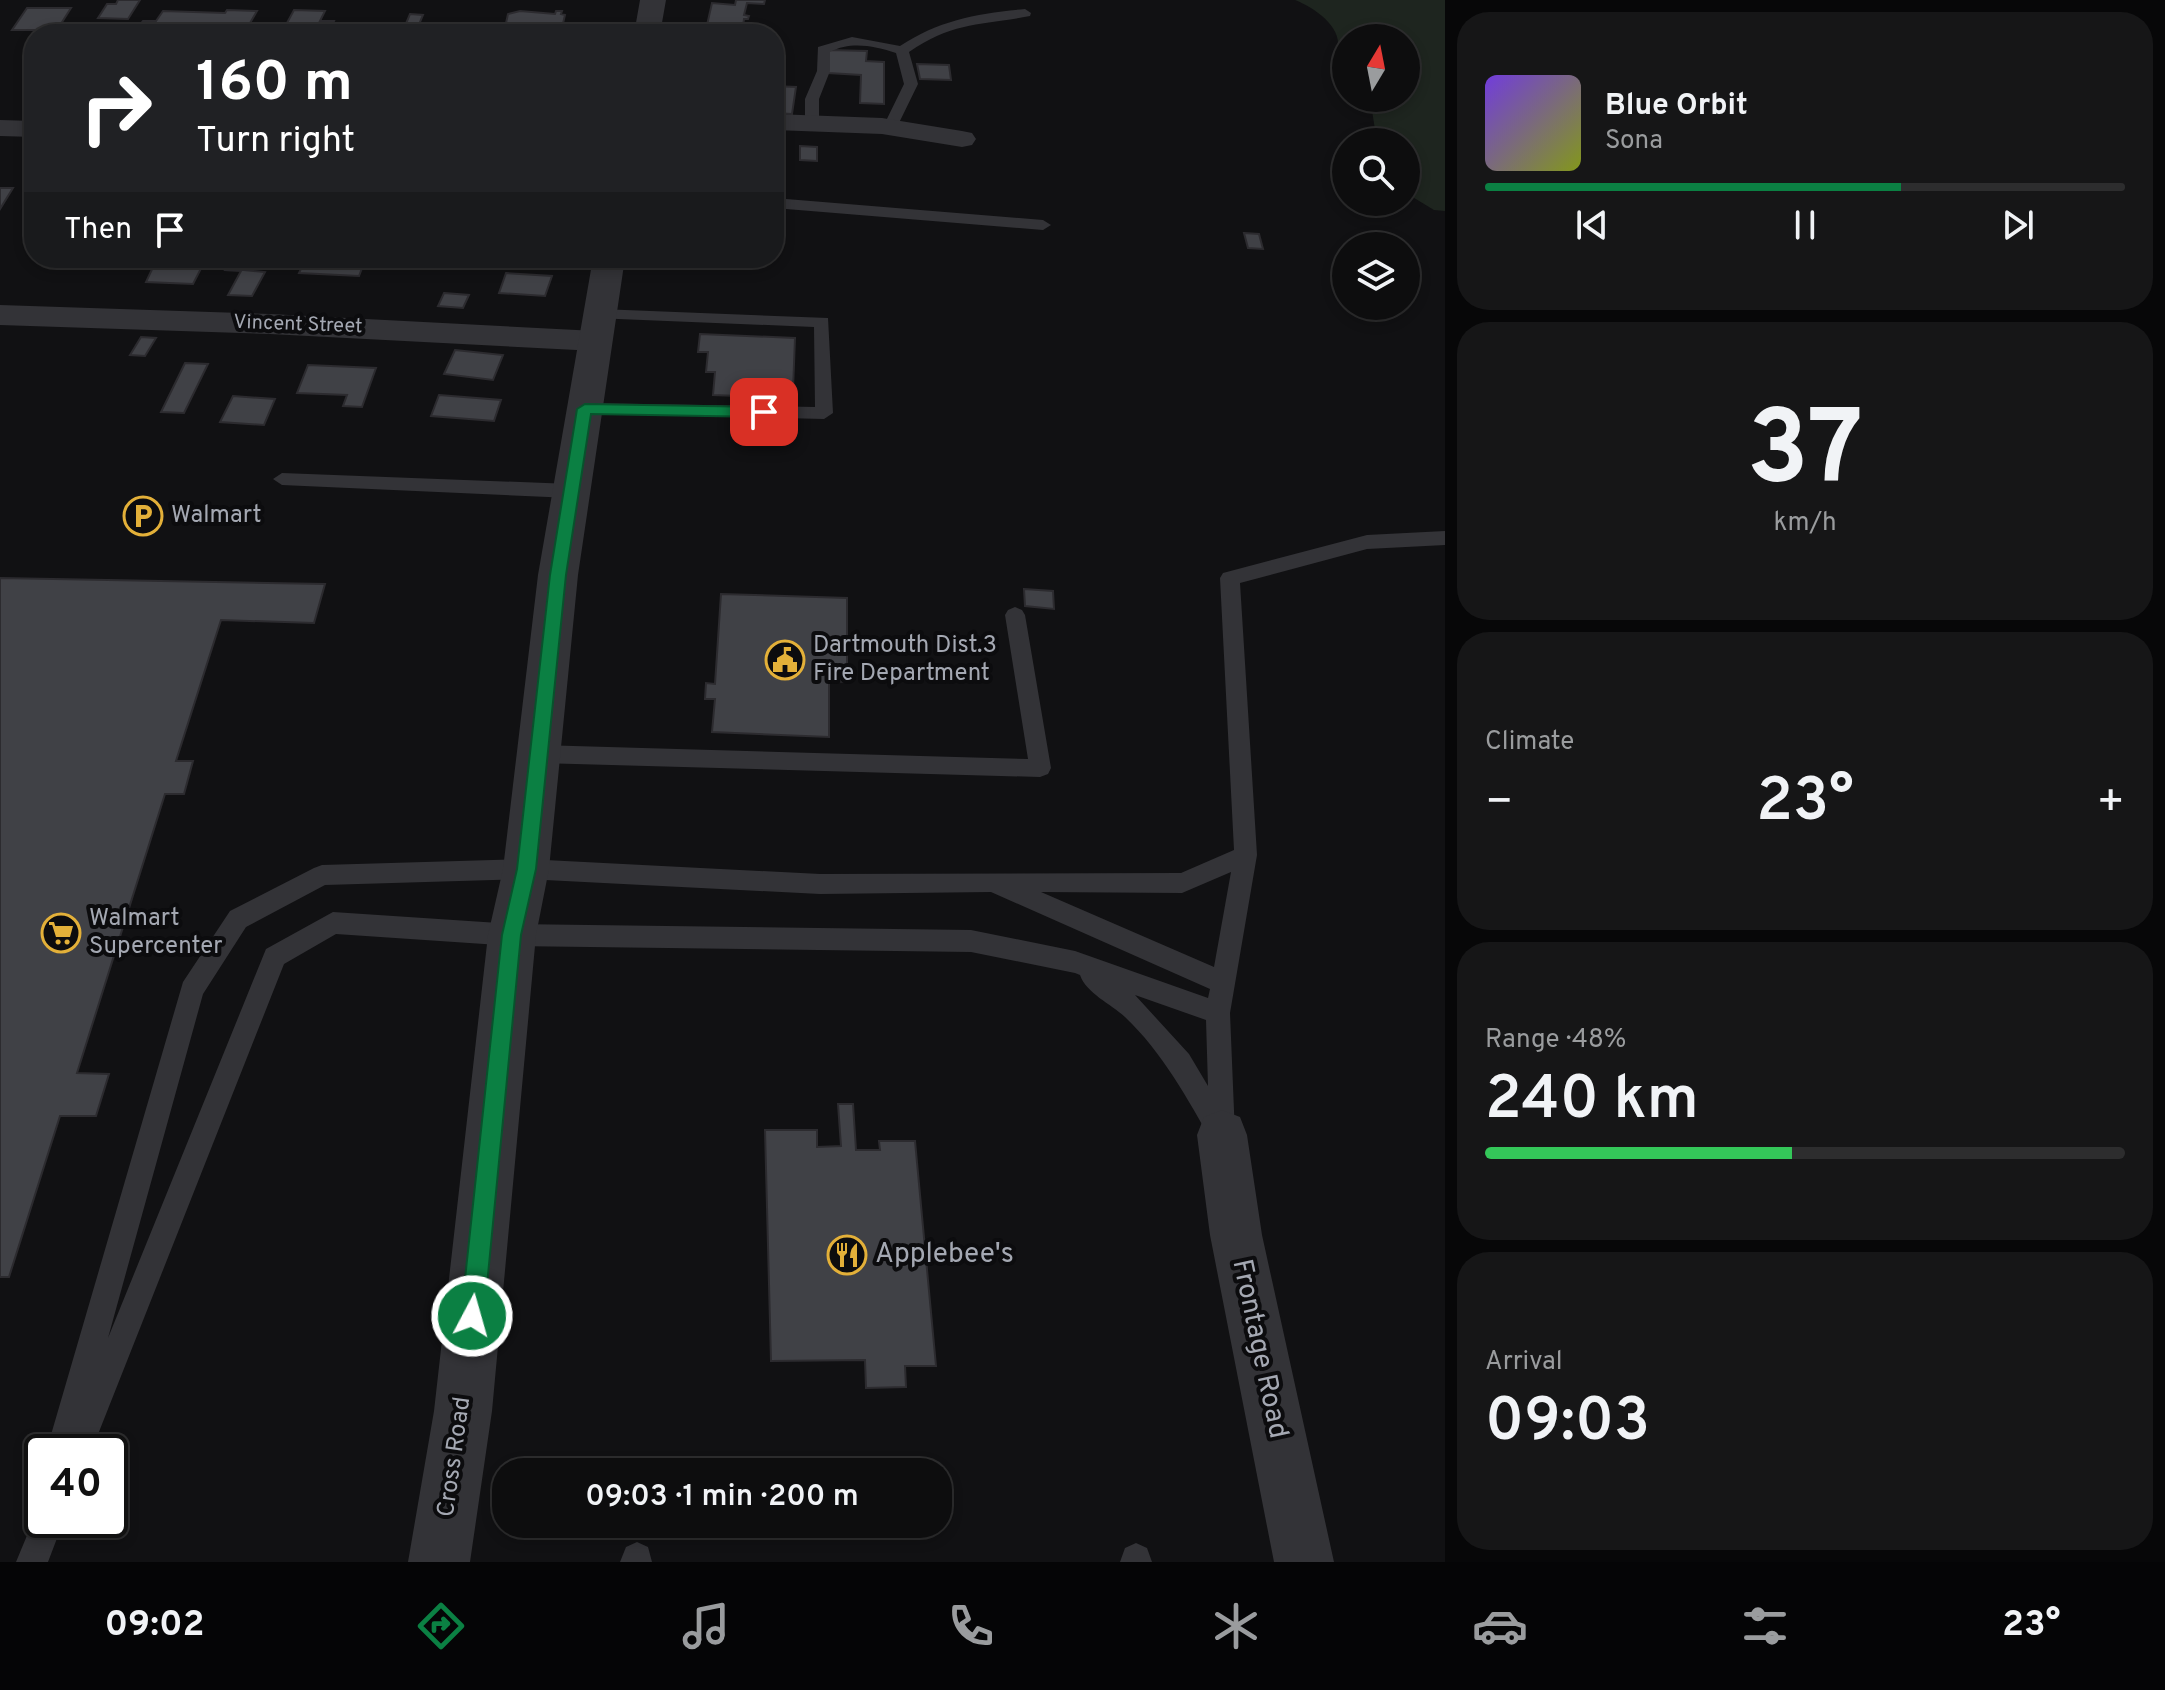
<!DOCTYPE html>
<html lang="en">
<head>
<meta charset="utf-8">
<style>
  :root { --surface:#0d0d0e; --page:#161617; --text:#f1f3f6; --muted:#9a9c9e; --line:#2d2d2e; --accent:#0b8043 }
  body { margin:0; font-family:Overpass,sans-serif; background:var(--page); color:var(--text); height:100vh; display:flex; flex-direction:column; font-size:30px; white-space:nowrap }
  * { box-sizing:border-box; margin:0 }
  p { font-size:26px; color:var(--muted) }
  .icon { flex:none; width:44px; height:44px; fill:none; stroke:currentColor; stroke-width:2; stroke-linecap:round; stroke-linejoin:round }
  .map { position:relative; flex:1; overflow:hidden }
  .drawer { display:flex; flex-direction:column; gap:12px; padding:12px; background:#070708; width:720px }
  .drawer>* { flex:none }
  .banner { position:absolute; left:24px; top:24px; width:760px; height:244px; border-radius:32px; box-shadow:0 4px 12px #0003,0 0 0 2px var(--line); background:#202124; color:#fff; overflow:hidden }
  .needle { width:52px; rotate:10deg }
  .buttons { position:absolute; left:1332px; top:24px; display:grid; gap:16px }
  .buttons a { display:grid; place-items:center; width:88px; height:88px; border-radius:50%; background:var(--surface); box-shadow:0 4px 12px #0003,0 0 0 2px var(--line); font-size:40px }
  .speed { position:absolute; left:24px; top:1434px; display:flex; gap:16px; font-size:40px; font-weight:700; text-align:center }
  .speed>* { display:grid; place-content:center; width:104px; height:104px; border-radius:50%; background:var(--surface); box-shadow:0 4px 12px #0003,0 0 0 2px var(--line); line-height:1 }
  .speed .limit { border:4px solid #111; border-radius:12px; background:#fff; color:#111 }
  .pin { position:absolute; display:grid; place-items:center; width:68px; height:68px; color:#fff; margin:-34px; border-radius:16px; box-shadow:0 4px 12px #0006 }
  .me { position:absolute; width:88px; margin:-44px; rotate:6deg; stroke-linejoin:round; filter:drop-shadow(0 0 6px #0008) }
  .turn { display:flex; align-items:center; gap:28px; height:168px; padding:0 40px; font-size:36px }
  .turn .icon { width:104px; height:104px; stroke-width:2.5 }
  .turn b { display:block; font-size:56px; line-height:68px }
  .then { display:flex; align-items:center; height:76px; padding:0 40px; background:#0003; gap:16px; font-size:30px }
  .big { font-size:60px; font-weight:600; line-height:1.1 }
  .drawer .card { flex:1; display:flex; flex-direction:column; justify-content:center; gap:12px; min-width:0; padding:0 28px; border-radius:32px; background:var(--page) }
  .drawer .dial { align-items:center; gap:0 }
  .dial b { font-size:104px; line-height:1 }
  .song { display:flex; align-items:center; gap:24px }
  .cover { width:96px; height:96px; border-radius:12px; background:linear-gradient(135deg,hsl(260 70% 55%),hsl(70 70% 35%)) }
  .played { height:8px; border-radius:4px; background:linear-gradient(90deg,var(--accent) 65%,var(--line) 65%) }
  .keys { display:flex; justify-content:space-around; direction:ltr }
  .heat { display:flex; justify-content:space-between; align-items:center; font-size:44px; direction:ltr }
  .charge { height:12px; border-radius:6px; background:linear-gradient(90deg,#34c759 48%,var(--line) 0) }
  .trip { position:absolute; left:492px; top:1458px; width:460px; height:80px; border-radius:32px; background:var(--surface); box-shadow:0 4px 12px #0003,0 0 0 2px var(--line); font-weight:600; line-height:80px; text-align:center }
  .tab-bar { display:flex; height:128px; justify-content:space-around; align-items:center; background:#050506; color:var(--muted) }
  .tab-bar .icon { width:56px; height:56px }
  .tab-bar .active { color:var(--accent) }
  .tab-bar b { font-size:36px; color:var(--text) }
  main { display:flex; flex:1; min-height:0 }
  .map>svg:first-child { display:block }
  .green { fill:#1e251f }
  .building { fill:#404146; stroke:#2c2b2f; stroke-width:2 }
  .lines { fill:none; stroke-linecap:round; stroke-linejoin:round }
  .service { fill:#333337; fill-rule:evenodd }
  .minor { fill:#333337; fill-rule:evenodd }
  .tertiary { fill:#333337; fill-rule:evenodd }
  .route { fill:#0b8043; stroke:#07532c; stroke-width:2 }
  .labels { text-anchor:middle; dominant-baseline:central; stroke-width:8; stroke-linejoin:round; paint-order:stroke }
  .far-street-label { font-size:20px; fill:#a4a8b2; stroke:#0c0c0e }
  .poi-label { font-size:24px; fill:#a4a8b2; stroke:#0c0c0e; text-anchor:start }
  .street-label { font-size:24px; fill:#a4a8b2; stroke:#0c0c0e }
  .near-poi-label { font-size:28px; fill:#a4a8b2; stroke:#0c0c0e; text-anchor:start }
  .near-street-label { font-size:28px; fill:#a4a8b2; stroke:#0c0c0e }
</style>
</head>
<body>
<main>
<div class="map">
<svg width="1445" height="1562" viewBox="0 0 1445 1562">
  <rect width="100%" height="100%" fill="#111113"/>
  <path class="green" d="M1295,0h150v211l-11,-1 -28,-17v-51h-29l-7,-44h36v-60h-60v22l-8,-12c3,-22 -23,-40 -43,-48z"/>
  <path class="building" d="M118,0h22l-12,19 -30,-1 9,-14h9z
    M736,0h29l-1,4 -17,-1 -3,12 5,1 -1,3h-4l-1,7h-9l-1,6 -24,-1 2,-6h-4l5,-22 23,2z
    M27,8h44l-14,22h-45z
    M227,10l30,1 -11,19 -42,-1 -3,5h-38l5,-7 -29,-1 4,-5h13l7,-10 62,2z
    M294,10l31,1 -5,10h14l-6,13h-47z
    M520,11l35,3 1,-3h6l-1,3 4,1 -4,17h-57l4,-18z
    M410,14l13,1 -8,19h-22l3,-8h9z
    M829,50l38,1 -1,10 18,1v42l-24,-1 1,-28 -33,-2z
    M917,64l32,1 2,15 -31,-1z
    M774,86l22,1 -4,27 -18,-1z
    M800,146l17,1v14l-17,-1z
    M0,188h13l-13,21z
    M1244,233l15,1 4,15 -15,-1z
    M149,258h34l23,1 -13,25 -47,-2 8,-17h-9z
    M231,258h18l-6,12 22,2 -13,24 -24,-1 13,-24 -16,-1z
    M306,258h60l-7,18 -60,-3z
    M510,258h38l-1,5 -38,-2z
    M506,273l46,3 -7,20 -46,-3z
    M444,293l25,2 -6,13 -25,-2z
    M700,334l95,4 -2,52h-5l-1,8 -74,-3 2,-23h-9l2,-20h-10z
    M141,337l15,1 -11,18 -15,-1z
    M455,350l48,5 -10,25 -49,-6z
    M185,363l23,1 -24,49 -23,-1z
    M308,365l68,3 -14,39 -19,-1 4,-11 -50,-2z
    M439,395l62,5 -7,21 -63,-5z
    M233,396l42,3 -11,26 -44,-3z
    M0,578l325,6 -11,39 -93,-3 -45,141h17l-9,33h-19l-88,279 32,1 -13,42h-36l-51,161h-9z
    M1024,589l29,2 1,18 -29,-3z
    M721,594l126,4v84l-18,-1v56l-117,-5 3,-33h-10l1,-16 9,1z
    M838,1104h15l3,46h24l-1,-9h36l21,225h-31l1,21 -40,1 -1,-28 -94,1 -6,-231h52v17l24,-1z"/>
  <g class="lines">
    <path class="service" d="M1025,9l6,4 -1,3c-50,10 -76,5 -121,36l9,32 -21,43 -7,4 -7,-4 21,-43 -8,-31c-22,-7 -45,-12 -66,-1v19l-11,28v25l-7,4 -7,-4v-25l12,-28 1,-24 34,-10 48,9c39,-26 79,-33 125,-37z
      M774,198l269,22 8,5 -8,5 -269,-22z
      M600,309l228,9 5,95 -9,6 -245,-6 -3,-4 3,-4 6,-2 230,4 -1,-80 -220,-9 -2,-4z
      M282,473l289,11 9,7 -9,7 -289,-13 -9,-6z
      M1445,531v14l-78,4 -127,34 17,272 -27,158 5,122 -4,9 -9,4 -9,-4c-25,-45 -51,-92 -88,-127 -14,-13 -39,-24 -45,-42l-5,-2 -104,-21 -459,-6 -176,-12 -52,30 -193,488h-45l137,-470 47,-71 84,-43 8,-3 204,-6 294,15 361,-1 53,-23 -14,-272 3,-5 144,-38zM1231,872l-17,95 -173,-75 141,1zM526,879l294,15 171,-2 219,97 -2,9 -133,-47 -104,-21 -459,-6 -179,-12 -67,37 -158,389 95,-344 43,-67 79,-42zM1135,995l71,25 2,66 -19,-32z
      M1015,607l7,3 3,5 26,153 -3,6 -8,3 -501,-14 -8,-3 -3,-6 3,-6 8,-3 489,14 -23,-144 3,-5z
      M42,1508v12h22l-16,42h-32l22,-53z
      M637,1542l11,5 4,15h-32l6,-15z
      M1136,1543l11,5 5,14h-32l5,-14z"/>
    <path class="minor" d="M774,114l108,4 80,13 10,2 4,6 -4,6 -10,2 -80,-13 -108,-4z
      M0,120l34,1v16l-34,-1z
      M0,305l270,9 326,17 11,3 5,7 -5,7 -11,3 -326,-17 -270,-9z
      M1222,1110l18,7 7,18 15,100 72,327h-60l-64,-327 -13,-100 7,-18z"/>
    <path class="tertiary" d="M640,0h26l-6,34h-26z
      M593,258h32l-47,317 -29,294 -13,66 -44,476 -22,151h-62l26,-151 54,-476 15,-66 35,-294z"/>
  </g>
  <path class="route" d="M585,404l179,3 7,5 -7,5 -173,-3 -25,161 -30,294 -15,66 -37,381 -3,8 -9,4 -8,-4 -3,-8 41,-381 15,-66 33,-294 27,-166z"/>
  <defs>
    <symbol id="parking-ring" viewBox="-11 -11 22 22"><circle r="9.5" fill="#0c0c0e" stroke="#e3b039" stroke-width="1.5"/><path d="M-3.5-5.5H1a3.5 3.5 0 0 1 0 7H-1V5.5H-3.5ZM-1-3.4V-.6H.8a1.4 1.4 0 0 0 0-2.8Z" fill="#e3b039"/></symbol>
    <symbol id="civic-ring" viewBox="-11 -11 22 22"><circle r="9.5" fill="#0c0c0e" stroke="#e3b039" stroke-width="1.5"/><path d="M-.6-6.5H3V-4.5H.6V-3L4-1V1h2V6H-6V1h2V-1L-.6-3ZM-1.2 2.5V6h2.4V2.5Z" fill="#e3b039"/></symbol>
    <symbol id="supermarket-ring" viewBox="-11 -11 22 22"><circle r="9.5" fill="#0c0c0e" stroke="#e3b039" stroke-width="1.5"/><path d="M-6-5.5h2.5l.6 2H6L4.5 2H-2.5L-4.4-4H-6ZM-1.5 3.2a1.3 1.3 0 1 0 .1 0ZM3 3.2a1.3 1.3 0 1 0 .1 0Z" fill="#e3b039"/></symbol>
    <symbol id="restaurant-ring" viewBox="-11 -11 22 22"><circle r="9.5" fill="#0c0c0e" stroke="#e3b039" stroke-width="1.5"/><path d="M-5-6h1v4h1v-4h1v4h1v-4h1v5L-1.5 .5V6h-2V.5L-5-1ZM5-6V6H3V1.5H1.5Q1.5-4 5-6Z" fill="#e3b039"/></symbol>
  </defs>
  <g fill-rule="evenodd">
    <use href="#parking-ring" x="121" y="494" width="44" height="44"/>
    <use href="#civic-ring" x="763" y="638" width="44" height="44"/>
    <use href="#supermarket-ring" x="39" y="911" width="44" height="44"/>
    <use href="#restaurant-ring" x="825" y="1233" width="44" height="44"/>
  </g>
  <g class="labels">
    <g class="far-street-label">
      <text transform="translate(298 325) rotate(2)">Vincent Street</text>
    </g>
    <g class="poi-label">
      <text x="171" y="516">Walmart</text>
      <text x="813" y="646">Dartmouth Dist.3<tspan x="813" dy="28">Fire Department</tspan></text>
      <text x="89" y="919">Walmart<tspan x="89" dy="28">Supercenter</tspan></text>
    </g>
    <g class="street-label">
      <text transform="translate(455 1457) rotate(-82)">Cross Road</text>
    </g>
    <g class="near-poi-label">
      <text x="875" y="1255">Applebee's</text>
    </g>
    <g class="near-street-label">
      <text transform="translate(1259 1349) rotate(78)">Frontage Road</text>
    </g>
  </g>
</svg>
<div class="buttons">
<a><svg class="needle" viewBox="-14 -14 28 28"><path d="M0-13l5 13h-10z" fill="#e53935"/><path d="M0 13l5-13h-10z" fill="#9a9c9e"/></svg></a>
<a><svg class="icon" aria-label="search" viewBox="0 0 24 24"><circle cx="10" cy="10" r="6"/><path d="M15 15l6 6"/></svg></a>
<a><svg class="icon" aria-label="layers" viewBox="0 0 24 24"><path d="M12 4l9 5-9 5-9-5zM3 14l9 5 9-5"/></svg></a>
</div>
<div class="speed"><div class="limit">40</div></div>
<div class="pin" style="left:764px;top:412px;background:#d93025"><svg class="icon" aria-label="arrive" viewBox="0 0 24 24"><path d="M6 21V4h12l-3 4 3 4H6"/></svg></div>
<svg class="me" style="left:472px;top:1316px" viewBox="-20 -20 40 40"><circle r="17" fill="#0b8043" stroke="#fff" stroke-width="3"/><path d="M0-11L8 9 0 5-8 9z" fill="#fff"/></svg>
<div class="trip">09:03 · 1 min · 200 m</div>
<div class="banner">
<div class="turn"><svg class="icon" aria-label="right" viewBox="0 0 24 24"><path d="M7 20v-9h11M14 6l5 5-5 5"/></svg><div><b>160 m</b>Turn right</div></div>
<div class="then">Then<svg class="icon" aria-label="arrive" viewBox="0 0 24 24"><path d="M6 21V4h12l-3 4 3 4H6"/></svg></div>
</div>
</div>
<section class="drawer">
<div class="card">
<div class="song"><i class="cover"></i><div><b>Blue Orbit</b><p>Sona</p></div></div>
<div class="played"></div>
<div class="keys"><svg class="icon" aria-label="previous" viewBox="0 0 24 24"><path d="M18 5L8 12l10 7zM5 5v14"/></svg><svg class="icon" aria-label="pause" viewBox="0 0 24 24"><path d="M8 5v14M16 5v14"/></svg><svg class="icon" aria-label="next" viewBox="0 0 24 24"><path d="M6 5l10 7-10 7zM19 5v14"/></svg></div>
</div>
<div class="card dial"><b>37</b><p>km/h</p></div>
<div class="card"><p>Climate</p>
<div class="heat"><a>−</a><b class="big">23°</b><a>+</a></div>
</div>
<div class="card"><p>Range · 48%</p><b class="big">240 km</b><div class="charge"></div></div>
<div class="card"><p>Arrival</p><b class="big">09:03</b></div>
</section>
</main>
<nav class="tab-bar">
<b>09:02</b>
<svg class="icon active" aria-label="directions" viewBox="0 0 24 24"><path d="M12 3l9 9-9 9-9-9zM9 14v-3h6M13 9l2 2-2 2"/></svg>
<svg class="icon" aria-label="music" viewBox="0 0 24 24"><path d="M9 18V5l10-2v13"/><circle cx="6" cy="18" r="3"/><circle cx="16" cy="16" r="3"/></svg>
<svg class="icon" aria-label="phone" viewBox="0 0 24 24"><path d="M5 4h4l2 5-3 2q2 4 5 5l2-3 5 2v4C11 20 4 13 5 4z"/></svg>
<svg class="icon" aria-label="climate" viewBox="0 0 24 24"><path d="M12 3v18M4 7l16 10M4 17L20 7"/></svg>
<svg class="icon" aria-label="car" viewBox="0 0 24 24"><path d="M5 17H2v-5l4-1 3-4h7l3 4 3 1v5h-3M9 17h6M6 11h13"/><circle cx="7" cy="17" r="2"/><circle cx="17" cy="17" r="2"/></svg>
<svg class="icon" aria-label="filters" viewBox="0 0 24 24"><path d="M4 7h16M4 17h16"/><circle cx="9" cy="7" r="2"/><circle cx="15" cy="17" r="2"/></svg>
<b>23°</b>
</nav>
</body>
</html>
